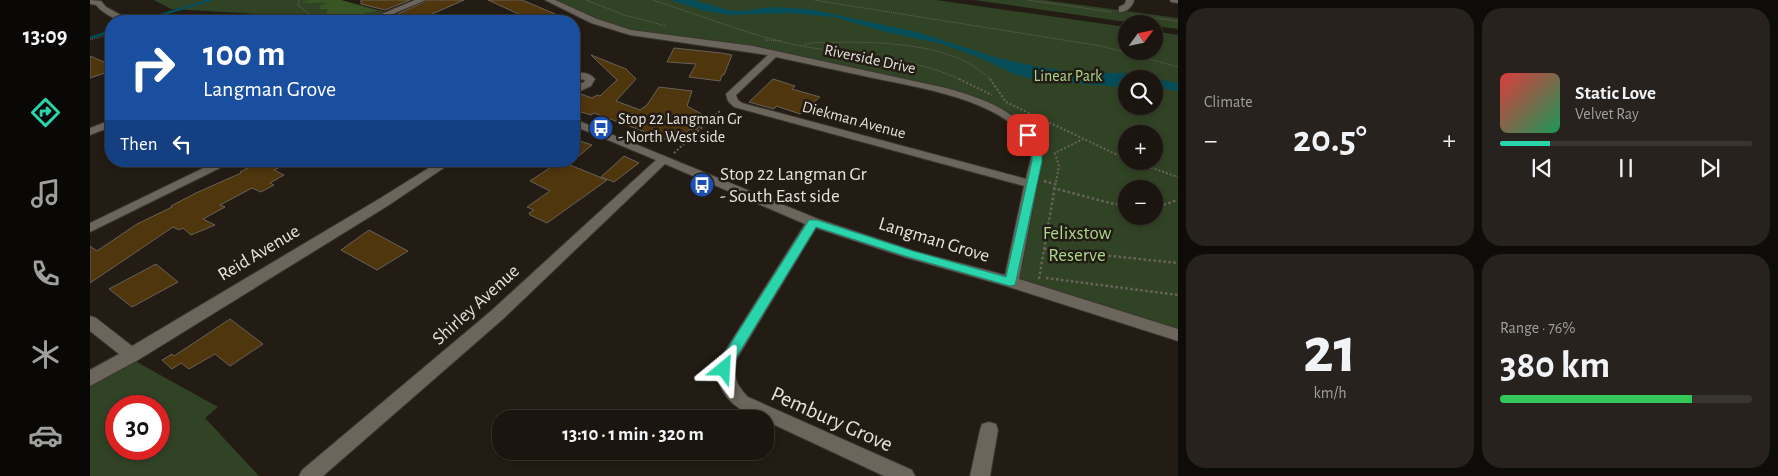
<!DOCTYPE html>
<html lang="en">
<head>
<meta charset="utf-8">
<style>
  :root { --surface:#1a150f; --page:#27221d; --text:#f1f3f6; --muted:#9f9f9e; --line:#38342f; --accent:#2ad5ac }
  body { margin:0; font-family:"Alegreya Sans",sans-serif; background:var(--page); color:var(--text); height:100vh; display:flex; flex-direction:column; font-size:19px; white-space:nowrap }
  * { box-sizing:border-box; margin:0 }
  p { font-size:16px; color:var(--muted) }
  .icon { flex:none; width:28px; height:28px; fill:none; stroke:currentColor; stroke-width:2; stroke-linecap:round; stroke-linejoin:round }
  .map { position:relative; flex:1; overflow:hidden }
  .side { display:flex; flex-direction:column; gap:8px; padding:8px; background:#0e0c08; width:600px }
  .side>* { flex:none }
  .hud { position:absolute; left:15px; top:15px; width:475px; height:152px; border-radius:20px; box-shadow:0 2px 8px #0003,0 0 0 1px var(--line); background:#1a4fa0; color:#fff; overflow:hidden }
  .needle { width:32px; rotate:57deg }
  .tools { position:absolute; left:1028px; top:15px; display:grid; gap:10px }
  .tools a { display:grid; place-items:center; width:45px; height:45px; border-radius:50%; background:var(--surface); box-shadow:0 2px 8px #0003,0 0 0 1px var(--line); font-size:25px }
  .speed { position:absolute; left:15px; top:395px; display:flex; gap:10px; font-size:25px; font-weight:700; text-align:center }
  .speed>* { display:grid; place-content:center; width:65px; height:65px; border-radius:50%; background:var(--surface); box-shadow:0 2px 8px #0003,0 0 0 1px var(--line); line-height:1 }
  .speed .limit { border:8px solid #d22; background:#fff; color:#111 }
  .pin { position:absolute; display:grid; place-items:center; width:42px; height:42px; color:#fff; margin:-21px; border-radius:10px; box-shadow:0 2px 8px #0006 }
  .me { position:absolute; width:55px; margin:-28px; rotate:27deg; stroke-linejoin:round; filter:drop-shadow(0 0 4px #0008) }
  .turn { display:flex; align-items:center; gap:18px; height:105px; padding:0 15px; font-size:22px }
  .turn .icon { width:65px; height:65px; stroke-width:2.5 }
  .turn b { display:block; font-size:35px; line-height:42px }
  .then { display:flex; align-items:center; height:48px; padding:0 15px; background:#0003; gap:10px; font-size:19px }
  .big { font-size:38px; font-weight:700; line-height:1.1 }
  .side .card { flex:1; display:flex; flex-direction:column; justify-content:center; gap:8px; min-width:0; padding:0 18px; border-radius:20px; background:var(--page) }
  .side .dial { align-items:center; gap:0 }
  .dial b { font-size:65px; line-height:1 }
  .song { display:flex; align-items:center; gap:15px }
  .cover { width:60px; height:60px; border-radius:8px; background:linear-gradient(135deg,hsl(0 70% 55%),hsl(150 70% 35%)) }
  .played { height:5px; border-radius:2px; background:linear-gradient(90deg,var(--accent) 20%,var(--line) 20%) }
  .keys { display:flex; justify-content:space-around; direction:ltr }
  .heat { display:flex; justify-content:space-between; align-items:center; font-size:28px; direction:ltr }
  .charge { height:8px; border-radius:4px; background:linear-gradient(90deg,#34c759 76%,var(--line) 0) }
  .side .tiles { flex:1; display:grid; gap:8px; grid-template-columns:repeat(2,1fr) }
  .trip { position:absolute; left:402px; top:410px; width:282px; height:50px; border-radius:20px; background:var(--surface); box-shadow:0 2px 8px #0003,0 0 0 1px var(--line); font-weight:700; line-height:50px; text-align:center }
  main { display:flex; flex:1; min-height:0 }
  .tabs { display:flex; flex-direction:column; width:90px; justify-content:space-around; align-items:center; background:#0a0806; color:var(--muted) }
  .tabs .icon { width:35px; height:35px }
  .tabs .on { color:var(--accent) }
  .tabs b { font-size:22px; color:var(--text) }
  .map>svg:first-child { display:block }
  .green { fill:#314325; fill-rule:evenodd }
  .forest { fill:#3a5524 }
  .water { fill:#054d58 }
  .lines { fill:none; stroke-linecap:round; stroke-linejoin:round }
  .stream { stroke:#054d58; stroke-width:2.5 }
  .building { fill:#4f360d; stroke:#686157 }
  .minor-casing { stroke:#3b3632; stroke-width:2 }
  .path-far2 { stroke:#68635b; stroke-width:1; stroke-dasharray:1 1; stroke-linecap:butt }
  .path-far1 { stroke:#68635b; stroke-width:2; stroke-dasharray:2 2; stroke-linecap:butt }
  .path { stroke:#68635b; stroke-width:2.5; stroke-dasharray:2.5 2.5; stroke-linecap:butt }
  .minor { fill:#6c655c; fill-rule:evenodd }
  .route { fill:#2ad5ac; stroke:#1b8a70 }
  .labels { text-anchor:middle; dominant-baseline:central; stroke-width:5; stroke-linejoin:round; paint-order:stroke }
  .far-street-label { font-size:16px; fill:#e5e1db; stroke:#221c14 }
  .far-park-label { font-size:16px; fill:#aad78b; stroke:#221c14 }
  .far-poi-label { font-size:16px; fill:#e5e1db; stroke:#221c14; text-anchor:start }
  .poi-label { font-size:19px; fill:#e5e1db; stroke:#221c14; text-anchor:start }
  .park-label { font-size:19px; fill:#aad78b; stroke:#221c14 }
  .street-label { font-size:19px; fill:#e5e1db; stroke:#221c14 }
  .near-street-label { font-size:22px; fill:#e5e1db; stroke:#221c14 }
</style>
</head>
<body>
<main>
<nav class="tabs">
<b>13:09</b>
<svg class="icon on" aria-label="directions" viewBox="0 0 24 24"><path d="M12 3l9 9-9 9-9-9zM9 14v-3h6M13 9l2 2-2 2"/></svg>
<svg class="icon" aria-label="music" viewBox="0 0 24 24"><path d="M9 18V5l10-2v13"/><circle cx="6" cy="18" r="3"/><circle cx="16" cy="16" r="3"/></svg>
<svg class="icon" aria-label="phone" viewBox="0 0 24 24"><path d="M5 4h4l2 5-3 2q2 4 5 5l2-3 5 2v4C11 20 4 13 5 4z"/></svg>
<svg class="icon" aria-label="climate" viewBox="0 0 24 24"><path d="M12 3v18M4 7l16 10M4 17L20 7"/></svg>
<svg class="icon" aria-label="car" viewBox="0 0 24 24"><path d="M5 17H2v-5l4-1 3-4h7l3 4 3 1v5h-3M9 17h6M6 11h13"/><circle cx="7" cy="17" r="2"/><circle cx="17" cy="17" r="2"/></svg>
</nav>
<div class="map">
<svg width="1088" height="476" viewBox="0 0 1088 476">
  <rect width="100%" height="100%" fill="#221c14"/>
  <path class="green" d="M64,0h187l45,12 -22,9h-66l-42,-7 -85,-5z
    M461,0h385l190,27v24h28v-20l24,4v300l-167,-53 26,-128 -22,-32 -39,-22 -212,-50 -114,-15 -35,-8zM1036,79h28v27h-28zM1036,134h28v27h-28zM1036,189h28v27h-28z
    M884,0h70l134,18v11l-24,-3v-2h-14z
    M43,360l85,47 -13,11 54,58h-169v-90zM26,406h43v43h-43z"/>
  <path class="forest" d="M219,0h32l37,11 -15,2 5,4 -9,4h-44l-1,-1 10,-4h9l-7,-3 2,-4h-9l2,-4 7,-2c-11,-2 -18,2 -27,-1z"/>
  <path class="water" d="M580,0h23l35,10 15,1 28,-4 38,2 108,23 81,26 36,8 44,7h47l53,10v8l-24,-4v-8h-28v8h-5l-84,-7 -20,-5 -39,-18 -36,-13 -60,-13 -48,-14 -45,-4 -58,2 -26,-4z"/>
  <g class="lines">
    <path class="stream" d="M51,21l69,-21
      M0,38l21,-7"/>
  </g>
  <path class="building" d="M271,0h49l-25,10 -24,-6z
    M338,0h36l-41,18h-8l-17,-4z
    M398,0h34l50,21h-38z
    M584,48l47,5 11,2 -8,20h-2l-2,6 -31,-4 7,-13 -29,-2z
    M501,55l35,14 10,10 -20,22 24,9 7,-5 12,-18 33,4 -5,15 22,12 -14,13 -5,-2 -15,14 -81,-30 -3,2 -17,-5v-12l7,-4 11,4 5,-3 3,1 17,-16z
    M0,56l21,9v6l-21,7z
    M683,79l22,7 -3,3 28,8 -20,17 -24,-8 -2,3 -25,-7z
    M484,139l18,6 -18,15z
    M534,156l15,7 -25,19 -13,-5z
    M175,161h27l-18,9 10,5 -14,8 4,2 -13,7 -9,-4 -32,17 5,2 -22,12 12,6 -24,10 -8,-7 -4,2 -6,-3 -83,56v-37l7,5 40,-27 35,-17 -1,-1 25,-13 45,-20 -1,-1 17,-9 3,1z
    M470,161l47,19 -60,43 -17,-8 -1,-2 5,-3 -7,-3 23,-16 -20,-10z
    M279,230l39,21 -31,19 -36,-20z
    M66,264l22,18 -46,25 -23,-18z
    M140,319l33,25 -33,22 -15,-12 -26,15 -8,-6 -9,6 -10,-9 10,-6 2,2z"/>
  <g class="lines">
    <defs>
      <path id="minor" d="M0,0l11,1 5,6 24,13c-10,3 -27,-6 -34,-15l-6,-1z
        M325,0h11l-50,21h-11z
        M455,0h10l42,19 34,11 122,16 193,42c42,12 77,24 97,66l-24,125 159,50v12l-172,-55 -102,-29 -88,-29 -80,132c-4,16 1,26 12,37l164,73 3,6h-31l-118,-55v-2c-7,0 -12,-3 -18,-6 -22,-10 -36,-30 -28,-54l85,-135 -140,-60 -162,155 -180,157h-24l3,-6 189,-159 165,-151 -82,-34v-7l244,100 96,32 91,24 19,-89 -290,-79 -6,-6 -2,-7 42,-39 -138,-20 -39,-12zM686,57c32,7 65,14 97,21 42,9 147,24 158,75 1,7 -4,18 -5,26l-284,-76 -4,-3 -2,-5z
        M1036,0h8c-1,6 -8,13 -15,12v-5l6,-3z
        M1080,0h8v3l-7,-1z
        M484,72c8,1 15,0 21,7l-4,7 -17,8v-7l10,-5 1,-2 -11,-2z
        M21,120v7l-21,8v-7z
        M128,161h16l-144,71v-9z
        M350,161h14l-65,44 -251,155 -48,26v-16l29,-16 -29,-23v-15l6,2 36,28 247,-147z
        M899,422l7,2 2,6 -8,46h-20l10,-46 2,-6z"/>
    </defs>
    <use href="#minor" class="minor-casing"/>
    <path class="path-far2" d="M209,0l-1,5 20,16
      M496,0l38,15 42,11
      M563,0c43,14 86,31 130,42 57,14 125,12 178,38
      M724,0l287,46 77,21
      M937,0l85,12
      M1042,15l46,6
      M0,40l21,-6
      M675,40l17,1
      M714,45l6,-2c52,-2 143,-4 181,37"/>
    <path class="path-far1" d="M869,79l33,16
      M900,79l16,23
      M916,102l120,57
      M584,153l47,-43
      M1042,161l46,16
      M966,182l3,-16 -4,-13 28,-14"/>
    <path class="path" d="M954,181l10,3
      M963,188l61,16h12
      M1064,208l24,-8
      M954,249l134,14
      M956,278l132,17
      M949,279l17,-99"/>
    <use href="#minor" class="minor"/>
  </g>
  <path class="route" d="M938,132l4,1c6,9 10,17 10,28l-27,124 -5,1 -105,-30 -89,-29 -82,134 -5,12 -5,2 -5,-2 -2,-4 6,-13 86,-136h8l96,31 93,26 26,-116c1,-10 -3,-17 -8,-26z"/>
  <defs>
    <symbol id="bus-disc" viewBox="-11 -11 22 22"><circle r="9.5" fill="#1a4fb4" stroke="#221c14"/><path d="M-5-6H5V4H4V6H2V4H-2V6H-4V4H-5ZM-3.5-4V0h7V-4ZM-3.5 1.2v1.5H-2V1.2ZM2 1.2v1.5H3.5V1.2Z" fill="#fff"/></symbol>
  </defs>
  <g fill-rule="evenodd">
    <use href="#bus-disc" x="497" y="114" width="28" height="28"/>
    <use href="#bus-disc" x="598" y="171" width="28" height="28"/>
  </g>
  <g class="labels">
    <g class="far-street-label">
      <text transform="translate(780 59) rotate(12)">Riverside Drive</text>
      <text transform="translate(764 120) rotate(15)">Diekman Avenue</text>
    </g>
    <g class="far-park-label">
      <text x="978" y="76">Linear Park</text>
    </g>
    <g class="far-poi-label">
      <text x="528" y="119">Stop 22 Langman Gr<tspan x="528" dy="18">- North West side</tspan></text>
    </g>
    <g class="poi-label">
      <text x="630" y="174">Stop 22 Langman Gr<tspan x="630" dy="22">- South East side</tspan></text>
    </g>
    <g class="park-label">
      <text x="987" y="233">Felixstow<tspan x="987" dy="22">Reserve</tspan></text>
    </g>
    <g class="street-label">
      <text transform="translate(844 240) rotate(17)">Langman Grove</text>
      <text transform="translate(169 253) rotate(-31)">Reid Avenue</text>
      <text transform="translate(386 305) rotate(-42)">Shirley Avenue</text>
    </g>
    <g class="near-street-label">
      <text transform="translate(742 419) rotate(24)">Pembury Grove</text>
    </g>
  </g>
</svg>
<div class="tools">
<a><svg class="needle" viewBox="-14 -14 28 28"><path d="M0-13l5 13h-10z" fill="#e53935"/><path d="M0 13l5-13h-10z" fill="#9f9f9e"/></svg></a>
<a><svg class="icon" aria-label="search" viewBox="0 0 24 24"><circle cx="10" cy="10" r="6"/><path d="M15 15l6 6"/></svg></a>
<a>+</a>
<a>−</a>
</div>
<div class="speed"><div class="limit">30</div></div>
<div class="pin" style="left:938px;top:135px;background:#d93025"><svg class="icon" aria-label="arrive" viewBox="0 0 24 24"><path d="M6 21V4h12l-3 4 3 4H6"/></svg></div>
<svg class="me" style="left:634px;top:369px" viewBox="-20 -20 40 40"><path d="M0-17L14 15 0 8-14 15z" fill="#2ad5ac" stroke="#fff" stroke-width="4"/></svg>
<div class="trip">13:10 · 1 min · 320 m</div>
<div class="hud">
<div class="turn"><svg class="icon" aria-label="right" viewBox="0 0 24 24"><path d="M7 20v-9h11M14 6l5 5-5 5"/></svg><div><b>100 m</b>Langman Grove</div></div>
<div class="then">Then<svg class="icon" aria-label="left" viewBox="0 0 24 24"><path d="M17 20v-9H6M10 6l-5 5 5 5"/></svg></div>
</div>
</div>
<section class="side">
<div class="tiles">
<div class="card"><p>Climate</p>
<div class="heat"><a>−</a><b class="big">20.5°</b><a>+</a></div>
</div>
<div class="card">
<div class="song"><i class="cover"></i><div><b>Static Love</b><p>Velvet Ray</p></div></div>
<div class="played"></div>
<div class="keys"><svg class="icon" aria-label="previous" viewBox="0 0 24 24"><path d="M18 5L8 12l10 7zM5 5v14"/></svg><svg class="icon" aria-label="pause" viewBox="0 0 24 24"><path d="M8 5v14M16 5v14"/></svg><svg class="icon" aria-label="next" viewBox="0 0 24 24"><path d="M6 5l10 7-10 7zM19 5v14"/></svg></div>
</div>
<div class="card dial"><b>21</b><p>km/h</p></div>
<div class="card"><p>Range · 76%</p><b class="big">380 km</b><div class="charge"></div></div>
</div>
</section>
</main>
</body>
</html>
